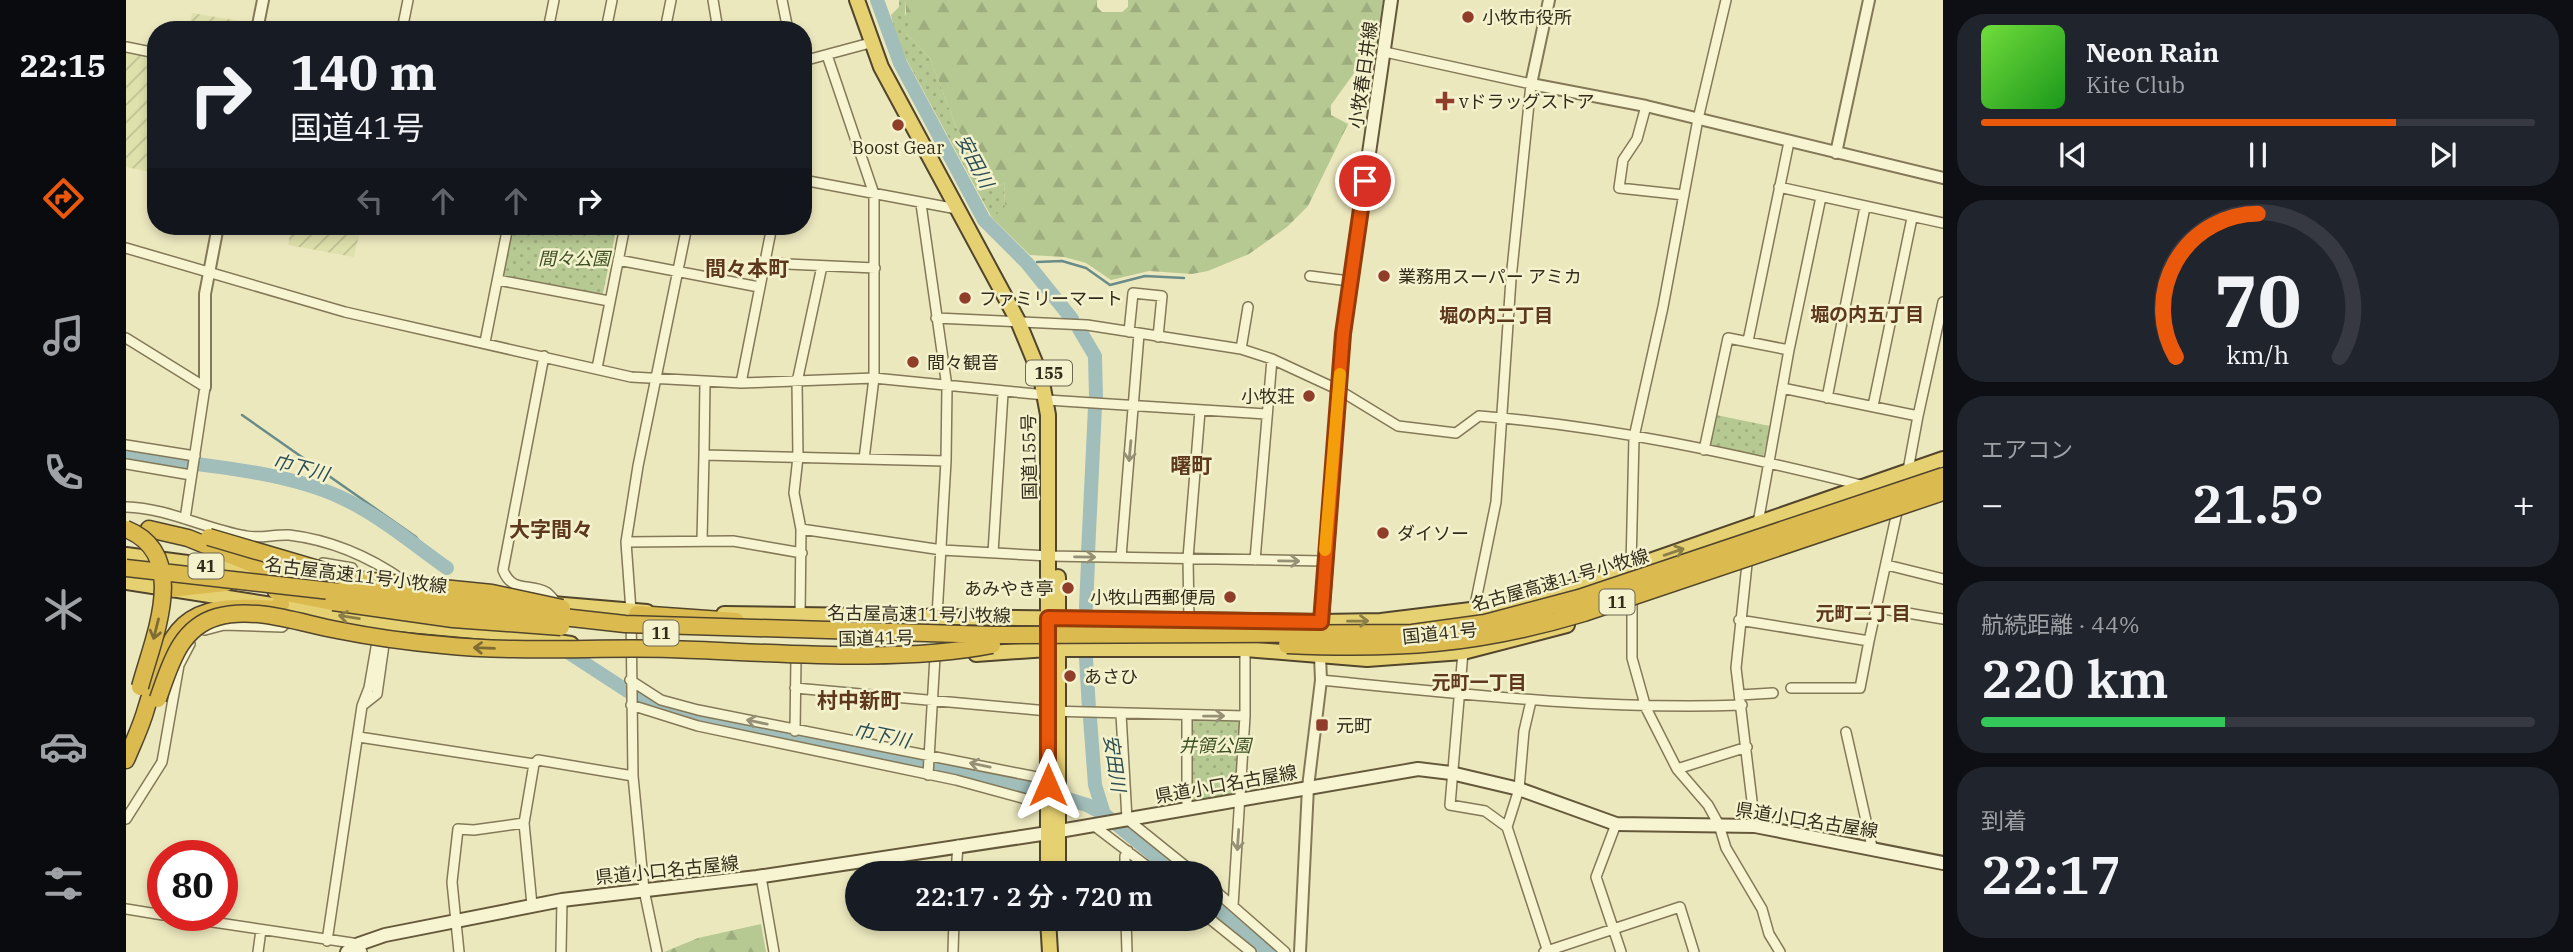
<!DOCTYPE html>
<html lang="ja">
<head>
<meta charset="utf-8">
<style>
  :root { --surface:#171b24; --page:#20242c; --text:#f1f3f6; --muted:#9ea1a6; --line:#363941; --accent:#ea580c }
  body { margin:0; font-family:"IBM Plex Serif","Noto Sans JP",serif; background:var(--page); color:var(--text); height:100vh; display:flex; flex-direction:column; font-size:26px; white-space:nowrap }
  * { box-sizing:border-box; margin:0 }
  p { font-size:23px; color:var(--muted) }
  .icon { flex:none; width:38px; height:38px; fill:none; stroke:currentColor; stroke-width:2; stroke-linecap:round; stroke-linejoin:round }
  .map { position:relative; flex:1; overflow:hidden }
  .details { display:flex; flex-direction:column; gap:14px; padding:14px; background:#0d0f14; width:630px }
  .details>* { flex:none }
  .hud { position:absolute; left:21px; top:21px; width:665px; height:214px; border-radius:28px; box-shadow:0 4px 10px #0003; background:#171b24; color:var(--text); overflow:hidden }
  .speed { position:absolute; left:21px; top:840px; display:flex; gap:14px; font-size:35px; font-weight:700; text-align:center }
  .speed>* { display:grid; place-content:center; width:91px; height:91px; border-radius:50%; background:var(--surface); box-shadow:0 4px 10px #0003; line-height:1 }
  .speed .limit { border:10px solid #d22; background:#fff; color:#111 }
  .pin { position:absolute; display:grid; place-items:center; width:60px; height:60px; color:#fff; margin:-30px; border:4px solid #fff; border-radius:50%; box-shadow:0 2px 7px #0007 }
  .me { position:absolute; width:77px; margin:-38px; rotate:0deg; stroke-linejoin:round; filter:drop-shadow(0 0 5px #0008) }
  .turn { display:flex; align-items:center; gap:24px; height:147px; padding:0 28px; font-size:32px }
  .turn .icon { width:91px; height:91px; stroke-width:2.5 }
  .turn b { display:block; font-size:49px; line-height:60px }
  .lanes { display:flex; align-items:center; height:66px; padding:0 28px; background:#0003; justify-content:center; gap:35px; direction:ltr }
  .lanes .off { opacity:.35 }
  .big { font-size:52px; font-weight:600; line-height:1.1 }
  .details .widget { flex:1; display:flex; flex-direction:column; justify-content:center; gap:10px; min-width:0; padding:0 24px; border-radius:28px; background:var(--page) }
  .details .dial { align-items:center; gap:0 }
  .dial svg { height:182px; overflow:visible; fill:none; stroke:var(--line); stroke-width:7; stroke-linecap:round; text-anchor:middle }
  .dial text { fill:var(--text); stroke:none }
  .song { display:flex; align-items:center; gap:21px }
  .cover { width:84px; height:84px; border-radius:10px; background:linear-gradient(135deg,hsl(100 70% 55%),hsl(120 70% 35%)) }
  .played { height:7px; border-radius:4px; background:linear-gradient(90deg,var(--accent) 75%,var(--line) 75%) }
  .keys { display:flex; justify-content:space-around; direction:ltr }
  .heat { display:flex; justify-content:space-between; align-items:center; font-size:38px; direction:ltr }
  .charge { height:10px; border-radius:5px; background:linear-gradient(90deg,#34c759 44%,var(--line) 0) }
  .trip { position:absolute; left:719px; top:861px; width:378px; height:70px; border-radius:35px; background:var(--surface); box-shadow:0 4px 10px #0003; font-weight:600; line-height:70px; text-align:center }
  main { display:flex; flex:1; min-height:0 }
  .tab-bar { display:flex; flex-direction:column; width:126px; justify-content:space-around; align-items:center; background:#090b0e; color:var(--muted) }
  .tab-bar .icon { width:49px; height:49px }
  .tab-bar .active { color:var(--accent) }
  .tab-bar b { font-size:32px; color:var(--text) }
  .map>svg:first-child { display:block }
  .farmland { fill:url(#farmland-furrows) }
  .forest { fill:url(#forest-firs) }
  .park { fill:url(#park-dots) }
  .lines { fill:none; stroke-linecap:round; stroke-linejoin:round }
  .stream { stroke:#698b89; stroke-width:2.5 }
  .river { stroke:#a1bebb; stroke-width:14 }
  .minor-tunnel { stroke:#c7c29e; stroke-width:9; stroke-dasharray:9 4.5; stroke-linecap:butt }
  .minor-casing { stroke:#837857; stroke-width:12 }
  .tertiary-casing { stroke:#837857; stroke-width:14 }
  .secondary-casing { stroke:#65593b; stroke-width:16 }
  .trunk-casing { stroke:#51452c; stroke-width:18 }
  .motorway-casing { stroke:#51452c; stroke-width:19 }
  .minor { stroke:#f7f4d1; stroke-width:9 }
  .tertiary { stroke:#f7f4d1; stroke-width:10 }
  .secondary { stroke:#f7f4d1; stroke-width:12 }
  .trunk { stroke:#e5d072; stroke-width:14 }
  .motorway { stroke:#dbbb4f; stroke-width:16 }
  .motorway-bridge-casing { stroke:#51452c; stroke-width:19; stroke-linecap:butt }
  .motorway-bridge { stroke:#dbbb4f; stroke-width:16 }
  .oneway { stroke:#959076 }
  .oneway2 { stroke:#8c7e47 }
  .oneway3 { stroke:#7f6c33 }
  .route-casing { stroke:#983908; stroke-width:18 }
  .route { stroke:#ea580c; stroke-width:12 }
  .slow { stroke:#f59e0b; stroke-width:12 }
  .poi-dot { fill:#903e29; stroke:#f4f1cd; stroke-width:2.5 }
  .labels { text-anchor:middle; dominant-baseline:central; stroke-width:5; stroke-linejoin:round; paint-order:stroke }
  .shield { fill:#f4f1cd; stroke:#6d6751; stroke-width:2 }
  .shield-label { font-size:16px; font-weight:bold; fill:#332c1c }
  .poi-label { font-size:18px; fill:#332c1c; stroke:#f4f1cd; text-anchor:start }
  .street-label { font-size:18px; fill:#332c1c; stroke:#f4f1cd }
  .park-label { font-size:18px; font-style:italic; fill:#3b4f23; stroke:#f4f1cd }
  .water-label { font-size:19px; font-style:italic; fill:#2b4d53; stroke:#f4f1cd }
  .neighbourhood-label { font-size:19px; font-weight:bold; fill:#5e381c; stroke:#f4f1cd }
  .quarter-label { font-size:21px; font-weight:bold; fill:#5e381c; stroke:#f4f1cd }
</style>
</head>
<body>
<main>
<nav class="tab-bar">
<b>22:15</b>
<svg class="icon active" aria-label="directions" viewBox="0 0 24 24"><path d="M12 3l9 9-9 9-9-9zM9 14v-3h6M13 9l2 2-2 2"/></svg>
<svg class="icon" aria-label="music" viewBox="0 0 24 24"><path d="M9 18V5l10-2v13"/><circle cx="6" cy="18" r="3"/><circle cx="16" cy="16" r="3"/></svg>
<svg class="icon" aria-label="phone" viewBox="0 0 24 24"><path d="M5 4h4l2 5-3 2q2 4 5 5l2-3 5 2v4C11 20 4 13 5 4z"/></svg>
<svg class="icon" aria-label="climate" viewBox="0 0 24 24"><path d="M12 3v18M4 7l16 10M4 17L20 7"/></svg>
<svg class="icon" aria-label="car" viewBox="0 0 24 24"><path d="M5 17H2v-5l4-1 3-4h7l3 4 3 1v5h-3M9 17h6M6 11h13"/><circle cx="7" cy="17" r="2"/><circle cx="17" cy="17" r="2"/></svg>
<svg class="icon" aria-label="filters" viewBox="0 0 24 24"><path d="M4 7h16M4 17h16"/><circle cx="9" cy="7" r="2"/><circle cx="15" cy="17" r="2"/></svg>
</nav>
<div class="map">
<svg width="1817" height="952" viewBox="0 0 1817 952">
  <defs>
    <pattern id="farmland-furrows" width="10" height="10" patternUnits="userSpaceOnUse" patternTransform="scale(1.75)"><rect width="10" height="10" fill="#dfe1ac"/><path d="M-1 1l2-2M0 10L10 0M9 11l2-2" fill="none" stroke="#c0c193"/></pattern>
    <pattern id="forest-firs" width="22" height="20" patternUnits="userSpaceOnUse" patternTransform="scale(1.75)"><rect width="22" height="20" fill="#b7c993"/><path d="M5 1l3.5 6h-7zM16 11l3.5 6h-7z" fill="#9ead7e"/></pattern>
    <pattern id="park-dots" width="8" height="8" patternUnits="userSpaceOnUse" patternTransform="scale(1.75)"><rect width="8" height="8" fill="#b7c993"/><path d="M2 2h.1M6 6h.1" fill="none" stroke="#9ead7e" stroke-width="1.8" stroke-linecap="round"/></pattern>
  </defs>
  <rect width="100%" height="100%" fill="#ece8be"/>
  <path class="farmland" d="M66,13l60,10 -1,7h-62z
    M0,50l30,6v117l-30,-6z
    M166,226h69l-7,31 -66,-12z"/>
  <path class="forest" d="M780,0h191v7l5,5h20l6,-5v-7h255l-6,47 -9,7 -37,51v10l17,9 -40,82 -21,21 -38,27 -41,17 -16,3 -43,-3 -38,9 -25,-17 -22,-6 -34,-2 -38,-37 13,-12 -1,-23 -10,6 -38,-62 -26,-69 -24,-25z
    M635,924l5,28h-102l34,-14z"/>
  <path class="park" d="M773,0h7l-1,13 5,16 -4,4 24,25 26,69 38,62 10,-6 1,24 -13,11 -95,-176 -6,-27 8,-8z
    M385,226h106l-14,67 -4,3 -94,-18 -5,-5z
    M1590,415l54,11 -7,32 -53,-11z
    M1119,716l-5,83 -53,9v-91z"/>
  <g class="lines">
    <path class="stream" d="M911,262l25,-1 24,7 24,17 35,-9 39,2
      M116,415l174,122 13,19"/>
    <path class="river" d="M751,0l23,63 84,157 43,43 45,56
      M953,329l16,27 1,42
      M0,455c67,10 152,14 214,42 39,18 73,47 107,71
      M962,553l7,-146
      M960,607l2,-45
      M443,653l60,39 55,21 124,29 207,41 72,22 17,9 72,59
      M960,658l3,51
      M964,718l5,67 9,29
      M1085,904l57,48"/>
    <path class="minor-tunnel" d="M226,568l21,12"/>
    <defs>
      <path id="minor" d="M587,0l5,30
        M656,0l6,30
        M276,30l6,-30
        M422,30l6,-30
        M480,30l6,-30
        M539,30l6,-30
        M0,47l30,6
        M1259,52l146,32 -20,195 -15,223 -22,108
        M701,55l47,139v184l-10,81
        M677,61l67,-18
        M1520,106l-9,33 -14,21 -4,28 65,7
        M677,180l154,29
        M1653,187l164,36
        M795,204l26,183 -1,74 -9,155
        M0,248l219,64 286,65 110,6 133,-5 171,17
        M492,260l141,27
        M639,263l110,5
        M1184,276l39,5
        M372,280l111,21
        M810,318l151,7 154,24 31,10 67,31 59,36 58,7 23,-17c129,10 257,38 382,69
        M1003,332l4,-39 29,3 -4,41
        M0,338l79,49 -20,132
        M1622,341l41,-199
        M359,342l23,-116
        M1115,349l7,-42
        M418,356l-41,214c9,23 26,13 43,22 4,2 8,9 12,12
        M471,368l28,-142
        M579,382l-1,73 242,6
        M615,383l31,-157
        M1656,388l136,28 25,-114
        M1701,398l38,-191
        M921,400l219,14
        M1747,406l39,-188
        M0,445l69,11
        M1578,450l24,-112 61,12
        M0,464l65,11
        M1782,470l10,-54
        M0,507c42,1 79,22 120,29 14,3 29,-2 43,-1 42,5 81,22 115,46
        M1632,523l31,-173 32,-153
        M675,529l-7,-36 4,-36 -1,-75 25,-116
        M576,540l2,-85
        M500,542l107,-1 69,12
        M867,553l10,-160
        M995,557l18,-223
        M1129,560l17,-201
        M197,563l29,5
        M1621,564l-11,104 19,158
        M1761,565l56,14
        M1505,567l3,-130 29,-130 35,-188 28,-119
        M1506,604v54l14,50 31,61 31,36 11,20 7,23 36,61 7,25 11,18
        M1752,608l65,11
        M674,617l1,-88 141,21 107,6 275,5
        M1063,620l-1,-62 12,-147
        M1613,620l130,21 -9,47h-69
        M79,630l19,-5 58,2 10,-9
        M1743,641l28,-129
        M1337,652l-13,153 35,6 22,16
        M504,680l31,20 37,10 349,69
        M1195,680c140,14 280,30 421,25
        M669,688l253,23 197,5
        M1614,695l33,-2
        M1405,701l-7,30 -5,58 -12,38 41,125
        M237,705l14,-11 10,-71
        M505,705l67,21 258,54 92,25
        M995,714l6,105 67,54
        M1061,717v91
        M669,731l1,-73
        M1720,732l26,115
        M233,737l175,27 4,-4 95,16
        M1551,769l70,-22
        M802,775l7,-118
        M0,819l36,-57 17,-97 11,-21
        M1490,824l-20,53 25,75
        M967,825l63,48
        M830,873l2,-28
        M999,873v-17l3,-5
        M635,877l13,75
        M1085,887l74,65
        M406,905l-8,-82 10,-59
        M1107,906l12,-190v-67
        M0,909l37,6
        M40,915l193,29 3,8
        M1000,919l1,33
        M1084,919l41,33
        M201,941l35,-235 7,-18 9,-52
        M132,952l3,-22
        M333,952l-7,-70 6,-53 16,1 50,-7
        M435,952l1,-52
        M531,952l-13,-62 -11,-114 -2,-165 -5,-69 12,-76 49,-240
        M827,952l1,-33
        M1418,952l136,-45 14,45"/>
      <path id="tertiary" d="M1423,0l-18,84 115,22 297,72
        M131,30l6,-30
        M1710,153l33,-153
        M79,387v-93l13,-68
        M1174,952l8,-165 13,-107 -1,-24"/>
      <path id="secondary" d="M1195,631l22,-297 48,-334
        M221,952l12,-8 26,-9 177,-35 195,-23 291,-44 370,-64 33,4 68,16 97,35 139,2 188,37"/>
      <path id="trunk" d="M731,0l24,67 137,254 23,56 7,38v458
        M0,555l232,30
        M0,582l261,41 109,10 75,11
        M426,604l95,8
        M598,614l597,8 60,-1 122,-15 72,-19 368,-128
        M850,654l72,-5h197l122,10 96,-7 104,-27
        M932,868v-291
        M922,919l2,33"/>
      <path id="motorway" d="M23,529l39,9 99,40
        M43,589l57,-6
        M150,591l56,11
        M511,614l99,7
        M0,760c7,-17 15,-33 20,-51 25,-83 34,-108 129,-100l6,-5"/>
    </defs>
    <use href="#minor" class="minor-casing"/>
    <use href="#tertiary" class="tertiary-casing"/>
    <use href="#secondary" class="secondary-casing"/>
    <use href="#trunk" class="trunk-casing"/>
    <use href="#motorway" class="motorway-casing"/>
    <use href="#minor" class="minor"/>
    <use href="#tertiary" class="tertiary"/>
    <use href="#secondary" class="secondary"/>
    <use href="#trunk" class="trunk"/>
    <use href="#motorway" class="motorway"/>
    <defs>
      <path id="motorway-bridge" d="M0,529c65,26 27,109 14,158
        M83,537l143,42 140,14 70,15
        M0,568l499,56 367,11 420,-2 73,-10 94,-25 364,-122
        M207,602l120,17 108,8
        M1161,645c111,5 190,0 297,-32l359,-121
        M32,699c12,-33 21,-71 59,-82 37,-11 83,6 120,13 35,7 70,12 105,15 75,8 152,2 228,4 99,3 226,15 322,-4"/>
    </defs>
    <use href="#motorway-bridge" class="motorway-bridge-casing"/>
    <use href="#motorway-bridge" class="motorway-bridge"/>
  </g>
  <defs><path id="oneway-shaft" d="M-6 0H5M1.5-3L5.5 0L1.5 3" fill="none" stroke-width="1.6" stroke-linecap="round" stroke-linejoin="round" transform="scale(1.75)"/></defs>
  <g class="oneway">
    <use href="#oneway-shaft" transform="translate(1004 451) rotate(95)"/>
    <use href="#oneway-shaft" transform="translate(959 557) rotate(1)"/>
    <use href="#oneway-shaft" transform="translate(1163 561) rotate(1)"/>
    <use href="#oneway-shaft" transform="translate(1088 716) rotate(-1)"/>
    <use href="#oneway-shaft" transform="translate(631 722) rotate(-168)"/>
    <use href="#oneway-shaft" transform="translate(854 765) rotate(-168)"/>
    <use href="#oneway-shaft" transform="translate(1112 840) rotate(94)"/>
  </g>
  <g class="oneway2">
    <use href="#oneway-shaft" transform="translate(1548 552) rotate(-19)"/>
    <use href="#oneway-shaft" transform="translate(223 617) rotate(-171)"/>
    <use href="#oneway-shaft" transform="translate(1232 621) rotate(-1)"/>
  </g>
  <g class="oneway3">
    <use href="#oneway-shaft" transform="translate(30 629) rotate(104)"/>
    <use href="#oneway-shaft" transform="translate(358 648) rotate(-178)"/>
  </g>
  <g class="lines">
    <defs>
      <path id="route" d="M922,785v-167l273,4 22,-288 22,-153"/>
    </defs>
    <use href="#route" class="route-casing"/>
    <use href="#route" class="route"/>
    <path class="slow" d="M1199,550l15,-176"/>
  </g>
  <g class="poi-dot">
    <circle cx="1342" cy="17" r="7"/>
    <path d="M1315.5 90.5h7v7h7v7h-7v7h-7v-7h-7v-7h7z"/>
    <circle cx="772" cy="125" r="7"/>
    <circle cx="1258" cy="276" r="7"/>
    <circle cx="839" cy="298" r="7"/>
    <circle cx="787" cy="362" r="7"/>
    <circle cx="1183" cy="396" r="7"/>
    <circle cx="1257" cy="533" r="7"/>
    <circle cx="942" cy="588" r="7"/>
    <circle cx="1104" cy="597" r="7"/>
    <circle cx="944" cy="676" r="7"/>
    <rect x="1189" y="718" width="14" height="14" rx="3.5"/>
  </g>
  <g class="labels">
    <g class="shield">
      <rect x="900" y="360.5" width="46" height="25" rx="5"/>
      <rect x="62.5" y="553.5" width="35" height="25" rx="5"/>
      <rect x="1473.5" y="589.5" width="35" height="25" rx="5"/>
      <rect x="517.5" y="620.5" width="35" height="25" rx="5"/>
    </g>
    <g class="shield-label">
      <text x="923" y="373">155</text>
      <text x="80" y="566">41</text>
      <text x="1491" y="602">11</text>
      <text x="535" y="633">11</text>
    </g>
    <g class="poi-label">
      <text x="1356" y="17">小牧市役所</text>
      <text x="1333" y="101">vドラッグストア</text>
      <text x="772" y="147" text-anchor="middle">Boost Gear</text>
      <text x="1272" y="276">業務用スーパー アミカ</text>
      <text x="853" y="298">ファミリーマート</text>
      <text x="801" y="362">間々観音</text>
      <text x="1169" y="396" text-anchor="end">小牧荘</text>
      <text x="1271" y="533">ダイソー</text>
      <text x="928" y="588" text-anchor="end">あみやき亭</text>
      <text x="1090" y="597" text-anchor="end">小牧山西郵便局</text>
      <text x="958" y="676">あさひ</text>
      <text x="1210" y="725">元町</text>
    </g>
    <g class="street-label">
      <text transform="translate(1237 75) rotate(-82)">小牧春日井線</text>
      <text transform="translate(903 457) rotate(-91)">国道155号</text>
      <text transform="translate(230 575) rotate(7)">名古屋高速11号小牧線</text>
      <text transform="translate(1434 580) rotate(-16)">名古屋高速11号小牧線</text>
      <text transform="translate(793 614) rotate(1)">名古屋高速11号小牧線</text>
      <text transform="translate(1314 633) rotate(-6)">国道41号</text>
      <text transform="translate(750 638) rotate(-1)">国道41号</text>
      <text transform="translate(1100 784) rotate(-10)">県道小口名古屋線</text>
      <text transform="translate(1681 820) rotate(9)">県道小口名古屋線</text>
      <text transform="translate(541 870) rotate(-6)">県道小口名古屋線</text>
    </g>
    <g class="park-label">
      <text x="448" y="258">間々公園</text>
      <text x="1089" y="745">井領公園</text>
    </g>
    <g class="water-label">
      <text transform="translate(849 161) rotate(62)">安田川</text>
      <text transform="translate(175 467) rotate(15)">巾下川</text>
      <text transform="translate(756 735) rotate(12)">巾下川</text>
      <text transform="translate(989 763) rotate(82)">安田川</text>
    </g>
    <g class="neighbourhood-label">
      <text x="1741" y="314">堀の内五丁目</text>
      <text x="1370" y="315">堀の内二丁目</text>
      <text x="1737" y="613">元町二丁目</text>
      <text x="1353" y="682">元町一丁目</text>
    </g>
    <g class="quarter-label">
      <text x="621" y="268">間々本町</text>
      <text x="1065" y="465">曙町</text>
      <text x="425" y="529">大字間々</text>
      <text x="733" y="700">村中新町</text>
    </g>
  </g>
</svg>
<div class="speed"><div class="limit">80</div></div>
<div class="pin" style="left:1239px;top:181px;background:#d93025"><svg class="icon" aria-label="arrive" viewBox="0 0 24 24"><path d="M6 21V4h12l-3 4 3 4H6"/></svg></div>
<svg class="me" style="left:922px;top:785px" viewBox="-20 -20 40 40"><path d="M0-17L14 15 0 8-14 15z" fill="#ea580c" stroke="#fff" stroke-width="4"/></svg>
<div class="trip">22:17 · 2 分 · 720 m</div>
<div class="hud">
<div class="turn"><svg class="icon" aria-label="right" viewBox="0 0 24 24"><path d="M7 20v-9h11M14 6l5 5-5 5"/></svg><div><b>140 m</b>国道41号</div></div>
<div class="lanes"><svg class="icon off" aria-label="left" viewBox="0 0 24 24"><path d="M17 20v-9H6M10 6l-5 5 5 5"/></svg><svg class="icon off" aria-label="ahead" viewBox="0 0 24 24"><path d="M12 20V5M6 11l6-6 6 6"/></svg><svg class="icon off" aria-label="ahead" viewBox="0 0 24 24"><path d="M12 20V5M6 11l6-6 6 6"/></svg><svg class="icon" aria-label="right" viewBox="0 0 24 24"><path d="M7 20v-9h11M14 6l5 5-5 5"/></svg></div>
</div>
</div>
<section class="details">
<div class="widget">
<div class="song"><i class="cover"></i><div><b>Neon Rain</b><p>Kite Club</p></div></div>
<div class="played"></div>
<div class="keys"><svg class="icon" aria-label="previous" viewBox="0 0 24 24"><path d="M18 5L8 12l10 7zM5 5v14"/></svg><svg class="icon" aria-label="pause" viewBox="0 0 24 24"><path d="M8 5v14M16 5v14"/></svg><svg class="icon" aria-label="next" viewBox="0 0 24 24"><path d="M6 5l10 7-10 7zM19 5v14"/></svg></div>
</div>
<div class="widget dial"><svg viewBox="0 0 100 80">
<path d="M14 69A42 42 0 1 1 86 69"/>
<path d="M14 69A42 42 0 0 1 50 6" stroke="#ea580c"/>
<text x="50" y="56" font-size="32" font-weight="700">70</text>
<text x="50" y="72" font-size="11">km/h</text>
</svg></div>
<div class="widget"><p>エアコン</p>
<div class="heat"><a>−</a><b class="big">21.5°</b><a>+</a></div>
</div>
<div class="widget"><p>航続距離 · 44%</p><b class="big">220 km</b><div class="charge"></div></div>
<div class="widget"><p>到着</p><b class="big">22:17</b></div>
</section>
</main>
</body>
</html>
